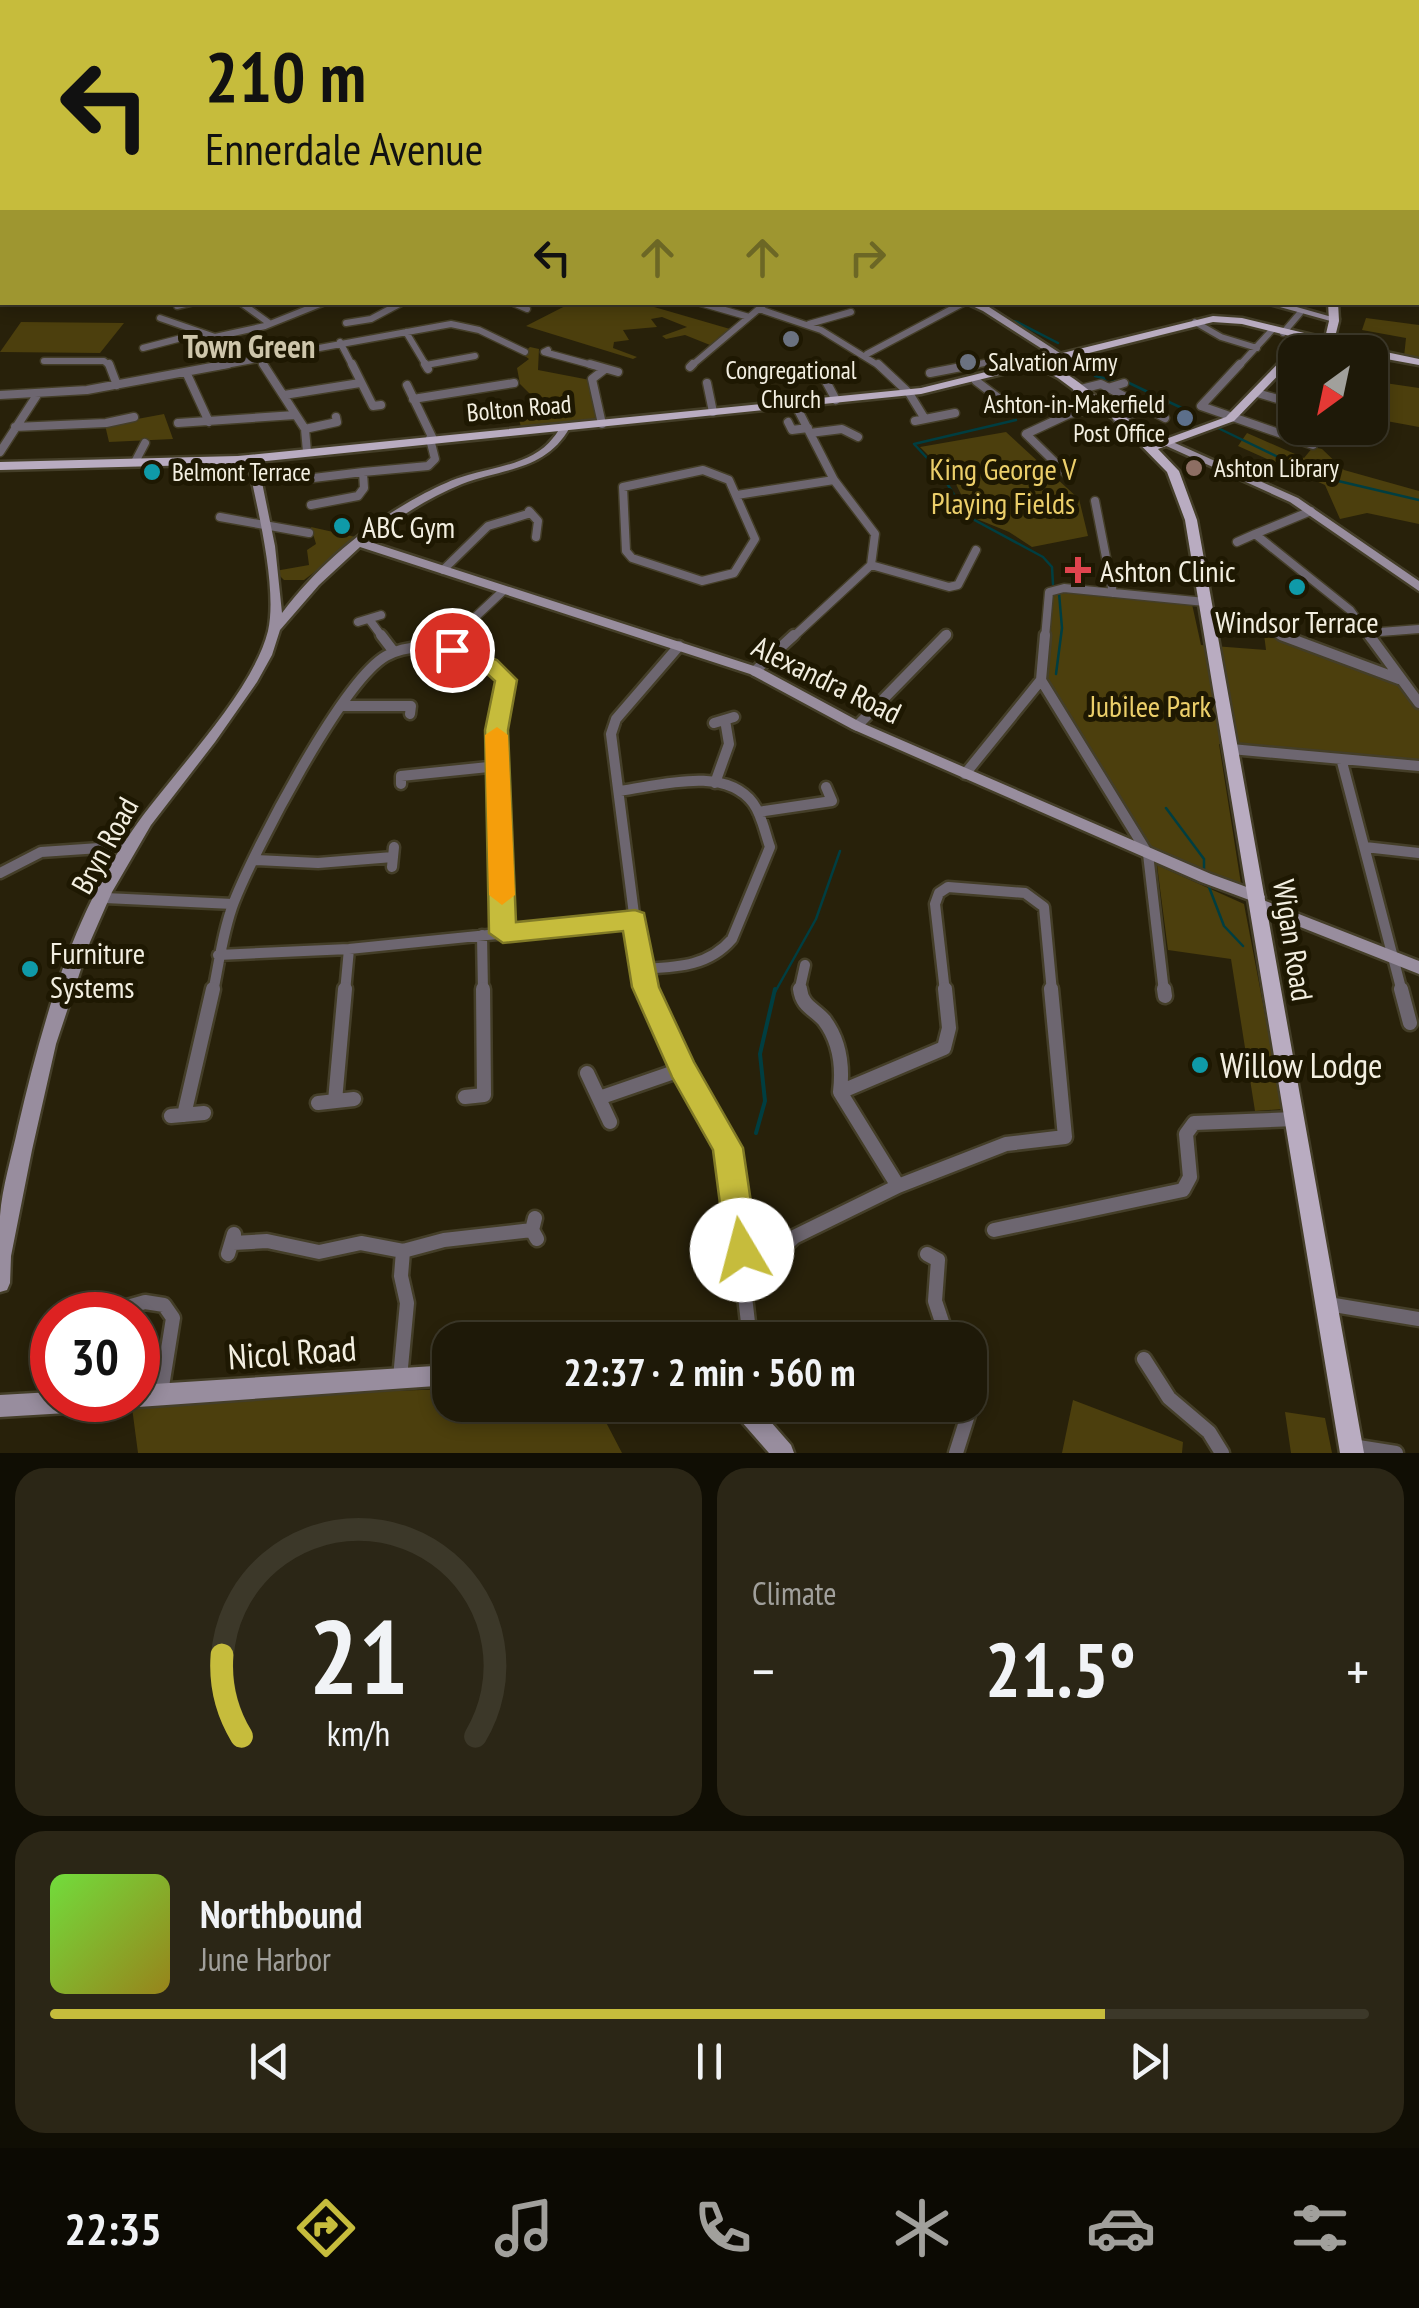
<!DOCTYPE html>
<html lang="en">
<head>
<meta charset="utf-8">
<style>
  :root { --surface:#1e1908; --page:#2b2616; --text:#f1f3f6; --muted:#a1a09c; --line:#3c3829; --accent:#c6bc3c }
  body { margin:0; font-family:"PT Sans Narrow",sans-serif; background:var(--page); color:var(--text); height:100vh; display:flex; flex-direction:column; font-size:38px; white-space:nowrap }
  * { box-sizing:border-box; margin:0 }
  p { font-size:32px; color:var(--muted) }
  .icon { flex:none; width:55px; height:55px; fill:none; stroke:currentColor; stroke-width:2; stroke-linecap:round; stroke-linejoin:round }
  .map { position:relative; height:1453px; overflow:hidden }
  .side { display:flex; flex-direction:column; gap:15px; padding:15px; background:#100e04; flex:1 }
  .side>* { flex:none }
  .top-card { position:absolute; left:0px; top:0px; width:1420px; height:305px; box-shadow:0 5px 15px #0003,0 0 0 2px var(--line); background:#c6bc3c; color:#111; overflow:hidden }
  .needle { width:65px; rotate:213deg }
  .controls { position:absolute; left:1278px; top:335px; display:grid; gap:20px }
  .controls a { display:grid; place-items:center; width:110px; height:110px; border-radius:20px; background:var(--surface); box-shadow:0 5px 15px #0003,0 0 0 2px var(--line); font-size:50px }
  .speed { position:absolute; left:30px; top:1292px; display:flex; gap:20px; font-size:50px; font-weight:700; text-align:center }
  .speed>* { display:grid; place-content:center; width:130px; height:130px; border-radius:50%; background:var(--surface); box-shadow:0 5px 15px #0003,0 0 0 2px var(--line); line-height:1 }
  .speed .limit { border:15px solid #d22; background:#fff; color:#111 }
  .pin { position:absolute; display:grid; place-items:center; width:85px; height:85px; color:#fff; margin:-42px; border:5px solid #fff; border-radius:50%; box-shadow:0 2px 10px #0007 }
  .me { position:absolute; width:110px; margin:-55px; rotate:352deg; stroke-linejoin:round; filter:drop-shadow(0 0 8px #0008) }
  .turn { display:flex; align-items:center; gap:35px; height:210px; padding:0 40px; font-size:45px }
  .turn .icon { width:130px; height:130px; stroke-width:2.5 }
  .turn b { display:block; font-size:70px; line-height:85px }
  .lanes { display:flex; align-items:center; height:95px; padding:0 40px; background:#0003; justify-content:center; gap:50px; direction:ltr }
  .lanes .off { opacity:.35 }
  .big { font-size:75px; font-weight:600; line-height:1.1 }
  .side .card { flex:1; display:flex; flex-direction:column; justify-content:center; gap:15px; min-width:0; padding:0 35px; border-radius:30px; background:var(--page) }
  .side .dial { align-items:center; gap:0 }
  .dial svg { height:260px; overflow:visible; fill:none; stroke:var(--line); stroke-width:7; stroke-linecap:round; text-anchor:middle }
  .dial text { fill:var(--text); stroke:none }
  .song { display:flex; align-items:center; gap:30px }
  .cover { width:120px; height:120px; border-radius:15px; background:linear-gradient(135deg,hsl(100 70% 55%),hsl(50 70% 35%)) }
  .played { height:10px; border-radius:5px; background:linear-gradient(90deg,var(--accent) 80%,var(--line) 80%) }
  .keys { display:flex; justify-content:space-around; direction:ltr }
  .heat { display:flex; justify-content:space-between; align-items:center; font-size:55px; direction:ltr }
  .side .tiles { flex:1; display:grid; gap:15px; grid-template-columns:1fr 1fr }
  .card:last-child { grid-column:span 2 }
  .trip { position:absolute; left:432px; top:1322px; width:555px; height:100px; border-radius:30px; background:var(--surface); box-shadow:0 5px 15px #0003,0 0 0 2px var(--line); font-weight:600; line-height:100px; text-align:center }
  .dock { display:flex; height:160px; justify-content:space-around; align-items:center; background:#0c0a03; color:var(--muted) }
  .dock .icon { width:70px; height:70px }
  .dock .active { color:var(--accent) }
  .dock b { font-size:45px; color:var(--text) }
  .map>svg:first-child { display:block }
  .green { fill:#4c3f0d }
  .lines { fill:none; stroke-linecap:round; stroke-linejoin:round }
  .stream-far1 { stroke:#003e41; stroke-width:2.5 }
  .stream { stroke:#003e41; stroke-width:4 }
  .runway { fill:#7d7764; fill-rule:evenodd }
  .street-far4-casing { stroke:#443e28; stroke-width:8 }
  .street-far3-casing { stroke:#443e28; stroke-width:9 }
  .street-far2-casing { stroke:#443e28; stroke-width:11 }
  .street-far1-casing { stroke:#443e28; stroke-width:15 }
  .street-casing { stroke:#443e28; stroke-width:19 }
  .secondary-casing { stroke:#443e28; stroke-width:5 }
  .primary-casing { stroke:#443e28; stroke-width:5 }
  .highway-casing { stroke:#443e28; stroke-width:4 }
  .street-far4 { stroke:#6d6670; stroke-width:5 }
  .street-far3 { stroke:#6d6670; stroke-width:6 }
  .street-far2 { stroke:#6d6670; stroke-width:8 }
  .street-far1 { stroke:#6d6670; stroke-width:10 }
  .street { stroke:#6d6670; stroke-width:14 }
  .secondary { fill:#988d9e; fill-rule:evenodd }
  .primary { fill:#b9acc1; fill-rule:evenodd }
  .highway { fill:#d7c7e0; fill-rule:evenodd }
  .route { fill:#c6bc3c; stroke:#817a27; stroke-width:2.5 }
  .slow { fill:#f59e0b }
  .worship-dot { fill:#6b7280; stroke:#1e1802; stroke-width:4 }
  .service-dot { fill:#5c6f8a; stroke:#1e1802; stroke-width:4 }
  .education-dot { fill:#8d6e63; stroke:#1e1802; stroke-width:4 }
  .culture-dot { fill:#0f9aa8; stroke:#1e1802; stroke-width:4 }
  .health-dot { fill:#e0444e; stroke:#1e1802; stroke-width:4 }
  .labels { text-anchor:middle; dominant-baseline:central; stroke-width:10; stroke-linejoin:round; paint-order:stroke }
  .far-poi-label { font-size:25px; fill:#f3efe1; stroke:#1e1802; text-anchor:start }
  .far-street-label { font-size:25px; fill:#f3efe1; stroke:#1e1802 }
  .park-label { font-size:30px; fill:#eccf6a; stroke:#1e1802 }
  .poi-label { font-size:30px; fill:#f3efe1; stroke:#1e1802; text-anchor:start }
  .street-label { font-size:30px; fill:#f3efe1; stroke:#1e1802 }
  .far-district-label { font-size:32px; font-weight:bold; fill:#cec6ab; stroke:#1e1802 }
  .near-poi-label { font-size:35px; fill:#f3efe1; stroke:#1e1802; text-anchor:start }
  .near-street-label { font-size:35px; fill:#f3efe1; stroke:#1e1802 }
</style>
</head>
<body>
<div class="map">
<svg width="1419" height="1453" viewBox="0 0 1419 1453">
  <rect width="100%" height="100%" fill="#28210a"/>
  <path class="green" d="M631,0h476l-483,2z
    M637,302l93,27 -20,16 -25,-10 -19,4 -4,-3 25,-9 -25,-10 -11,2 6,8 -34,3 6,10 -15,2 -1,6 24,9 -4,2 -107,-33 45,-23z
    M1366,318l53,7v35l-15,-3 2,-19 -44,-8z
    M21,322l103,1 -24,30 -100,-1z
    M530,347l9,2 -1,21 52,10 12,44 -81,3 -5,-19 24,-4 -20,-20 -3,-16 12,-9 -7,-5z
    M1385,383l34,5v39l-49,-9v-16l11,1z
    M164,414l9,25 -64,3 -4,-17z
    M1006,432l73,67 9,37 -56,11 -23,-15 -37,-15 -17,-35 -35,-35z
    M1247,433l57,25 9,-11 9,2 22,21 75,21v33l-52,-11 -27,6 -15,-34 -87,-39z
    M311,527l49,11 -56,42h-20l-9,-9 34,-6 -2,-15 9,-6z
    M1053,592l139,12 9,41 65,5 -2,-16 131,47 24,29v53l-200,-19 23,146 -94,-42 -106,-170z
    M1157,865l87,39 39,205 -28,2 -24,-152 -63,-9z
    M450,1389v16h147l25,48h-484l-7,-53z
    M1073,1400l110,42 -1,11h-120z
    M1285,1412l40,6 7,35h-41z"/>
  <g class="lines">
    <path class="stream-far1" d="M453,0l8,2
      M1015,321l43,22
      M1095,376l24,6
      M1127,382l61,29
      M1016,420l-102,24 26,28 27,44 76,41 9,10 1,17
      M1218,428l99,48 102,24
      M1056,674l6,-46 -3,-35
      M1166,808l38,51v12
      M1209,887l15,39 19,20
      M775,992l41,-73 24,-68"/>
    <path class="stream" d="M756,1133l9,-32 -5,-47 15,-65"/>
    <path class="runway" d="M855,0h34l2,2h-34z"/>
    <defs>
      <path id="street-far4" d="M22,2l9,-2"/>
      <path id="street-far3" d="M240,302l29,21
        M511,302l16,7
        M697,302l52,15
        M177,306l17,-4
        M759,309l62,21 60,37
        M160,318l55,19 50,-11 60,-24
        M1195,322l26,15 36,11
        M346,323l25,-4 32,-17
        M809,324l42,-12
        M406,332l21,35
        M1283,333l17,-20
        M340,342l13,25
        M143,348l54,-14
        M253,348l12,19
        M548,350l-4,2 55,15
        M867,354l98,-52
        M44,361h60l7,6
        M426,365l49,-9
        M215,367l236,-43 28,6 46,22
        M690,367l77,-65
        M963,367l53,-10 18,10
        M1238,367l34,-37"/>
      <path id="street-far2" d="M109,364l8,21
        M263,364l42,65 2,23
        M352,364l21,42 8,-1
        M425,364l3,5
        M590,364l28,8
        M878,364l31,29 16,26
        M1029,364l5,3
        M1240,364l-39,42 112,39
        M690,367l3,-3
        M186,372l23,50
        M821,372l15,28
        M930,373l47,-9
        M976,381l25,19
        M707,383l6,29
        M407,385l26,54
        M1108,388l16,-5
        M1077,390l24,-6 64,34
        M1257,393l38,11
        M0,395l87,-5 141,-26
        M284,395l76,-12
        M413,399l101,-16
        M1117,419l47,-17
        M915,421l40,-8
        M788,422l4,8 16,-2
        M178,423l117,-8
        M602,424l-10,-45 13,-10
        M15,427l91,-4 28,-6
        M305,429l32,-7 -1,-5
        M810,433l32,-4 16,8
        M0,452l37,-57
        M135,462l10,-19
        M703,470l26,10 26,59 -21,34 -32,8 -70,-23 -6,-7 -3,-64z
        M1070,477l-44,-43 43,-20 31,-7
        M297,480l66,-8
        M737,495l97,-15
        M1095,501l18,92
        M311,505l47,-9 6,-8 -1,-16 65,-6 7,-7 -5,-20
        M529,511l9,10 -2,16
        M1311,511l-56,23 95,76 20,28
        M220,517l89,16
        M1237,542l18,-8
        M871,565l78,22 9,-2 18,-35
        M443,570l45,-44 43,-13
        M369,619l14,19
        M358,622l23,-7
        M1209,622l50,5 29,11
        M1367,633l52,-4
        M453,638l51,-48
        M792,638l79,-73 4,-31 -41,-54 -39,-76
        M943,638l4,-4
        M1045,638l4,-46 15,-4 141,14"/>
      <path id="street-far1" d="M381,635l13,17
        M1045,635l-4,45 107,174 16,138
        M1281,635l118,44
        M1369,635l50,68
        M442,648l14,-13
        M755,671l39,-36
        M344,706h67l-1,8
        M714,723l20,-6
        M857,726l89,-91
        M1231,749l188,17
        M1342,762l60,230
        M965,774l76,-94
        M715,783l14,-39 -4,-24
        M401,784v-8l97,-10
        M619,791c40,-5 105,-26 134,12 9,12 12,30 17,44l-38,92c-24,28 -56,28 -91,30
        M758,812l74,-11 -6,-14
        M1365,847l54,6
        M256,860l62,3 75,-6
        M392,867l2,-20
        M0,873l41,-21 88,-6
        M105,898l128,6
        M482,935l1,57
        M218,955l131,-6 286,-29
        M213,992c6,-29 10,-62 21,-90 20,-51 108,-221 152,-246 37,-21 91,1 121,24l-11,50 7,203
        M345,992l4,-43
        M650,992l-9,-23 -30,-235 5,-15 63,-73
        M799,992l6,-27
        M945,992l-10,-88 4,-11 9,-6 77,6 19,14 8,85"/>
      <path id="street" d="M649,989l34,80 45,79 22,192
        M800,989c2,17 13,19 24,31 16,21 19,47 16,72
        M1164,989l1,7
        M1401,989l9,34
        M587,1073l23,49
        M465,1097l19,-2 -1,-106
        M599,1098l84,-29
        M335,1101l10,-112
        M318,1103l36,-4
        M184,1115l29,-126
        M171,1116l33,-3
        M898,1186l-58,-94 104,-44 5,-20 -4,-39
        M898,1186l108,-42 59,-7 -14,-148
        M535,1218l-3,12 5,9
        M994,1230l189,-40 7,-13 -4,-43 8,-11 101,-4
        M233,1243l34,-2 52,11 42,-9 42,8 41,-11 88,-10
        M228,1254l6,-20
        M927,1254l11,6 -3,41 13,39
        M747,1284l47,-47 104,-51
        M1328,1304l91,15
        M99,1315l46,-13 19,3 9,13 -12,75
        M1144,1359l25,39 40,34 13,21
        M400,1378l7,-75 -6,-27 2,-25
        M1352,1446l44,7
        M956,1453l12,-38 -2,-10"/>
      <path id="secondary" d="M2,20v4l-2,1v-4z
        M964,302h13l12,5 80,52 -8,2 -78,-50z
        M1262,302h17l60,17 -5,3z
        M565,424l5,3c-24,44 -67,41 -108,57 -35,14 -66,35 -95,57l393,127 102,55 349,151 52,19 2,4 -2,3 156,61v13l-167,-66 -2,-4 2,-3 -51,-19 -349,-153 -102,-55 -390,-127 -41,38 -39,45 -8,25 -15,27 -42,60 -64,83 -39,67 -22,50 -34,102 -24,106 -21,106 -1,27 -3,7 -7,2c0,-25 0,-50 0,-76 2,-29 12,-60 18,-89 24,-102 53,-209 114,-296 38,-56 120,-136 136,-200 10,-44 -12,-128 -21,-173l5,-3 5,3 18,88 7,67c38,-50 88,-91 143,-120 14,-7 28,-14 43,-18 28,-8 66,-12 85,-37 4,-4 6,-9 8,-13z
        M1166,439l132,59 121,83v10l-129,-89 -128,-58v-4z
        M450,1365v20l-312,22 -7,-4 -2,-3h9v-15z
        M52,1392v8h59l-4,7 -7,4 -100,6v-22z
        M731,1405h25l35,40 3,8h-25l-35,-40z"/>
      <path id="primary" d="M1386,0h7l2,2h-6z
        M1418,11h1v4h-1z
        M1328,302h10l1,19 -5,20 85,18v6l-49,-9v-4c-14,0 -30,-7 -42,-4l-17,-7 -10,11h-6v6l-61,63 -76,28 21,22 18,49 167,933h-24l-155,-933 -18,-48 -47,-48 -62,-46 -23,-12 -114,28 -683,70 -238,6v-8l238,-6 683,-68 292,-72 29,2 83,20 4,-17zM1213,322l29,2 60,15 -76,78 -74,27 -17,-17v-4c-32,-16 -56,-48 -90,-59z"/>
      <path id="highway" d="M1410,0h9v5l-1,-3z"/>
    </defs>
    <use href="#street-far4" class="street-far4-casing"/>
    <use href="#street-far3" class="street-far3-casing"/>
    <use href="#street-far2" class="street-far2-casing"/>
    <use href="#street-far1" class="street-far1-casing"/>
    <use href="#street" class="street-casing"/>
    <use href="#secondary" class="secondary-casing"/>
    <use href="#primary" class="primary-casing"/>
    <use href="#highway" class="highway-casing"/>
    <use href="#street-far4" class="street-far4"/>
    <use href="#street-far3" class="street-far3"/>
    <use href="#street-far2" class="street-far2"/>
    <use href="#street-far1" class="street-far1"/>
    <use href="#street" class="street"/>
    <use href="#secondary" class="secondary"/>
    <use href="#primary" class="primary"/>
    <use href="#highway" class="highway"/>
  </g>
  <path class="route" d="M452,644l45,16 20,20 -9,50 8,192 119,-12 9,3 15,74 35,75 49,86 15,102 -5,10 -11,5 -11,-5 -5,-10 -13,-100 -41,-73 -40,-90 -9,-56 -120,12 -14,-10 -4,-203 10,-49 -13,-12 -38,-14v-9z"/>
  <path class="slow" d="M497,727l11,8 7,160 -13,10 -13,-10 -4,-160z"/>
  <g class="worship-dot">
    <circle cx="791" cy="339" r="10"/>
    <circle cx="968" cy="362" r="10"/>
  </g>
  <circle class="service-dot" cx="1185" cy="418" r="10"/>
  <circle class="education-dot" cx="1194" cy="468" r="10"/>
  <g class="culture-dot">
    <circle cx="152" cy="472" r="10"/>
    <circle cx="342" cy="526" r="10"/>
    <circle cx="1297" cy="587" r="10"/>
    <circle cx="30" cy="969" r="10"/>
    <circle cx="1200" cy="1065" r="10"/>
  </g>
  <path class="health-dot" d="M1073 555h10v10h10v10h-10v10h-10v-10h-10v-10h10z"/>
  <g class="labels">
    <g class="far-poi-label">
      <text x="988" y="362">Salvation Army</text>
      <text x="791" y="370" text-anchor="middle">Congregational<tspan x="791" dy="29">Church</tspan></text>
      <text x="1165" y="404" text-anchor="end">Ashton-in-Makerfield<tspan x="1165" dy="29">Post Office</tspan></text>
      <text x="1214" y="468">Ashton Library</text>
      <text x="172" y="472">Belmont Terrace</text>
    </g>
    <g class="far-street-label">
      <text transform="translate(519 408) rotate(-5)">Bolton Road</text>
    </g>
    <g class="park-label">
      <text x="1003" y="468">King George V<tspan x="1003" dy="34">Playing Fields</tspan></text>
      <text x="1150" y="705">Jubilee Park</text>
    </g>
    <g class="poi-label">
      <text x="362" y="526">ABC Gym</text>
      <text x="1100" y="570">Ashton Clinic</text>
      <text x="1297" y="621" text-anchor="middle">Windsor Terrace</text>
      <text x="50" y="952">Furniture<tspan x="50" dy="34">Systems</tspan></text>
    </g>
    <g class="street-label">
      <text transform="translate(827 679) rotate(26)">Alexandra Road</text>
      <text transform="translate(104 845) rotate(-61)">Bryn Road</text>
      <text transform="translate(1294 940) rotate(81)">Wigan Road</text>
    </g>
    <g class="far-district-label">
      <text x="249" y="346">Town Green</text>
    </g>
    <g class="near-poi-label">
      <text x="1220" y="1065">Willow Lodge</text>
    </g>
    <g class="near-street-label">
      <text transform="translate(292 1352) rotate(-4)">Nicol Road</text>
    </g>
  </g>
</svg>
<div class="controls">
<a><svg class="needle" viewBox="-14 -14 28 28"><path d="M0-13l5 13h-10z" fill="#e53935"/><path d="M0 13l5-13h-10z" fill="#a1a09c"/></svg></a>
</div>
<div class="speed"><div class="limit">30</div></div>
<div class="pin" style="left:452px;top:650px;background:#d93025"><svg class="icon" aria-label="arrive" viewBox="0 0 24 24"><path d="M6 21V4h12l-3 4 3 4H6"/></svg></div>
<svg class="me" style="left:742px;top:1250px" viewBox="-20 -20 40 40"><circle r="19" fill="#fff"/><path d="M0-13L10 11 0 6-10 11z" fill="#c6bc3c"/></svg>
<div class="trip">22:37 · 2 min · 560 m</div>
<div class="top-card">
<div class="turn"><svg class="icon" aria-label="left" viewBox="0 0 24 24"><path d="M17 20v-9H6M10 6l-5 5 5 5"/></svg><div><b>210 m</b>Ennerdale Avenue</div></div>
<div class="lanes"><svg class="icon" aria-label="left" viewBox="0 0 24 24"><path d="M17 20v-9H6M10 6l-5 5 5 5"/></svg><svg class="icon off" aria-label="ahead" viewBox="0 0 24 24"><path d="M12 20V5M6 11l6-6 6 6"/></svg><svg class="icon off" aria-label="ahead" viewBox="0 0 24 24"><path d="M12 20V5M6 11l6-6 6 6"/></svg><svg class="icon off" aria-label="right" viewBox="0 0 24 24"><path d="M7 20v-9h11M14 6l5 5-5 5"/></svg></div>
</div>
</div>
<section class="side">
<div class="tiles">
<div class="card dial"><svg viewBox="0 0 100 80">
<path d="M14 69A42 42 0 1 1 86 69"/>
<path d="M14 69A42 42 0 0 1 8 44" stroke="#c6bc3c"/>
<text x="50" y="56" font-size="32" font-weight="700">21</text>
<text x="50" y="72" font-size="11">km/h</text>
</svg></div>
<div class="card"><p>Climate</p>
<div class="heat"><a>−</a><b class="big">21.5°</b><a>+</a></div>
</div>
<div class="card">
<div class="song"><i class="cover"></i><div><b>Northbound</b><p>June Harbor</p></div></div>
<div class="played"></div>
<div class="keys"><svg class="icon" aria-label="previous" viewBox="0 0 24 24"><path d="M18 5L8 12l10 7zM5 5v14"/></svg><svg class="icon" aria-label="pause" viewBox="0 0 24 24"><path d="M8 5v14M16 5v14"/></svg><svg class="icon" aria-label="next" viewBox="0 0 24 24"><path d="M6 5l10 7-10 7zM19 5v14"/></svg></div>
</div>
</div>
</section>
<nav class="dock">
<b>22:35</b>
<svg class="icon active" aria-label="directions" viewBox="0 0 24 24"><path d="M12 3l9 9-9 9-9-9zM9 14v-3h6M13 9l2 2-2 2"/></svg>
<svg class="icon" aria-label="music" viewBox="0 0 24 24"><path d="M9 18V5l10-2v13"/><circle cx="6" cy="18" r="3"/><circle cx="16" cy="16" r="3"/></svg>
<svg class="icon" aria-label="phone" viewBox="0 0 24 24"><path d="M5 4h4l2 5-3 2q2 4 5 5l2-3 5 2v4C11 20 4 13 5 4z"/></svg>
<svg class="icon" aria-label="climate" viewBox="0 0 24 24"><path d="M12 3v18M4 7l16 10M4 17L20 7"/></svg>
<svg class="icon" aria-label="car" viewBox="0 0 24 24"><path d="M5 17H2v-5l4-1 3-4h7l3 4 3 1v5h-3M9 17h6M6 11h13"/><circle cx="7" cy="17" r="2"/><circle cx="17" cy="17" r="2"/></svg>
<svg class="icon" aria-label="filters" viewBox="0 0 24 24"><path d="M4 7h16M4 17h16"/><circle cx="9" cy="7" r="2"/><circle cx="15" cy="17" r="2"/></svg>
</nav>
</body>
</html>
